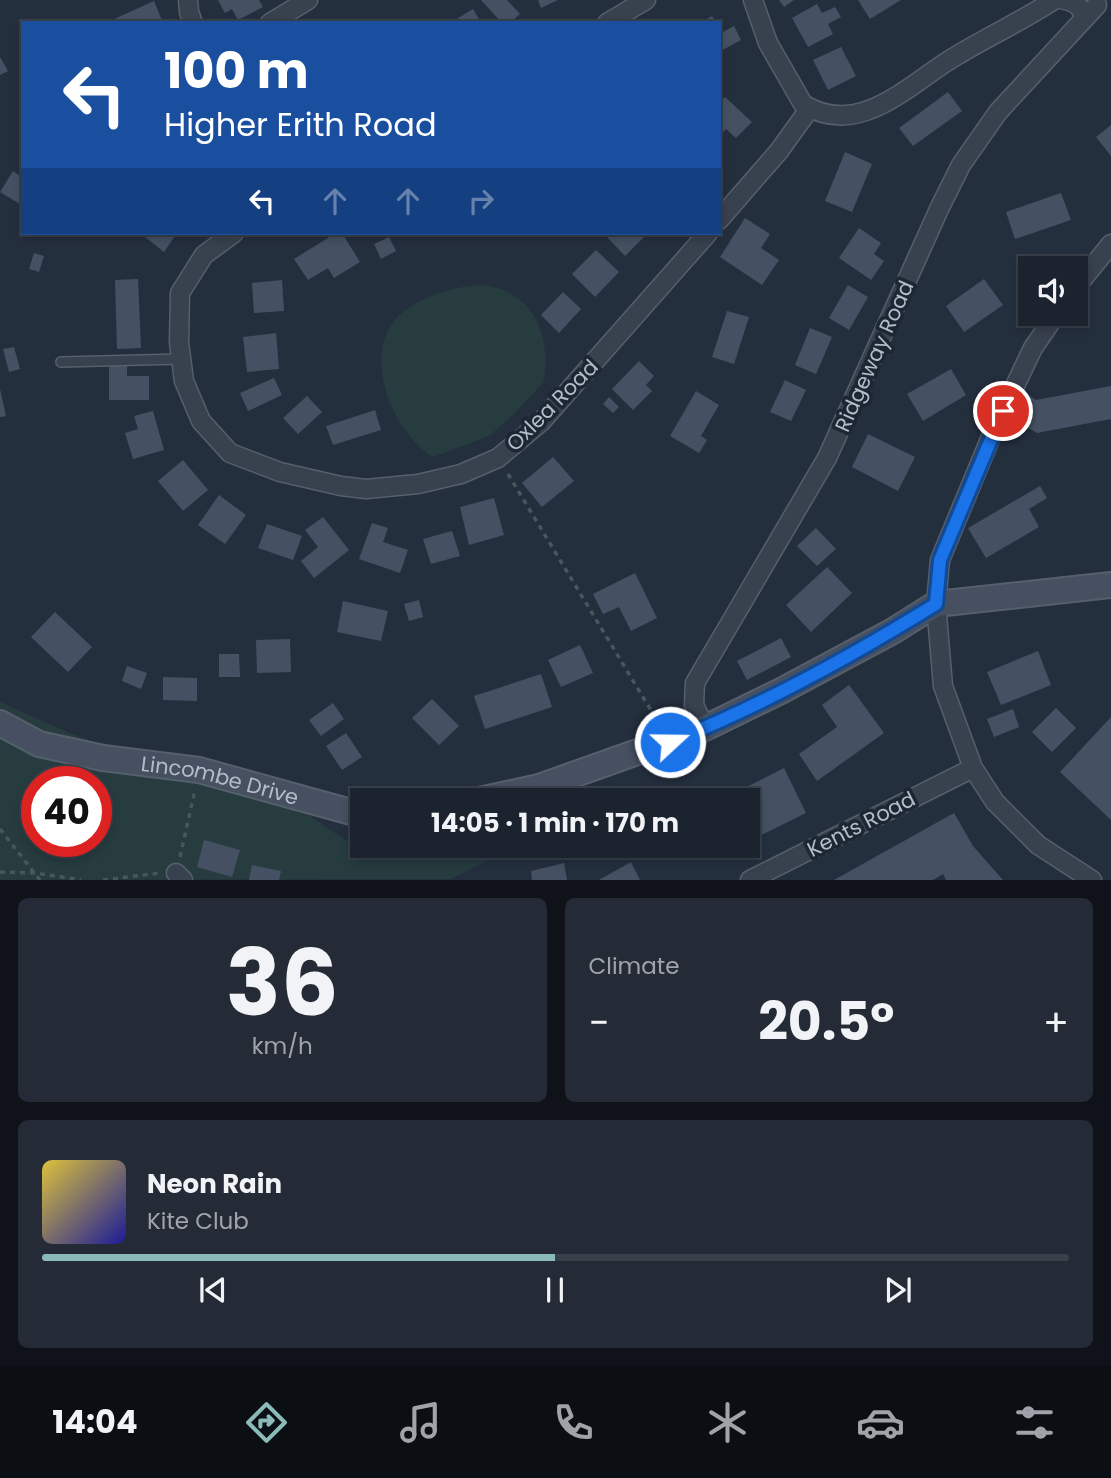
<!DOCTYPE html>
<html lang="en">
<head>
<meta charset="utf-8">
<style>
  :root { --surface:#1b232e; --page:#242b36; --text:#f1f3f6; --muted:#a0a4aa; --line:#39404a; --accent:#8bbbb9 }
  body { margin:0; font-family:Poppins,sans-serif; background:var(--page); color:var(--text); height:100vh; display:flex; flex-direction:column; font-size:26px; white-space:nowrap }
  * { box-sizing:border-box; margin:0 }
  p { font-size:23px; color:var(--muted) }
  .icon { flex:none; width:38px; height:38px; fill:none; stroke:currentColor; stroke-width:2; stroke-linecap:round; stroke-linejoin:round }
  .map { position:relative; height:880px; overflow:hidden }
  .drawer { display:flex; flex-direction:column; gap:18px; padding:18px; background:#0f1319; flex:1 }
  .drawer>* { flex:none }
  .top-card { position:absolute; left:21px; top:21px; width:700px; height:214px; border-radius:0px; box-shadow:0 4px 10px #0003,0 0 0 2px var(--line); background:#1a4fa0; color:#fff; overflow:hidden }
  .fabs { position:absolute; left:1018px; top:256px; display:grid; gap:14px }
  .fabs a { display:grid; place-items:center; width:70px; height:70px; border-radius:0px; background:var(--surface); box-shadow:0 4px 10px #0003,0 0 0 2px var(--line); font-size:35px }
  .speed { position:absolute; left:21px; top:766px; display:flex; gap:14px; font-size:35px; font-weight:700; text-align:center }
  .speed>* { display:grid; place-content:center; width:91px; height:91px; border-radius:50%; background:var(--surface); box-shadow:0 4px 10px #0003,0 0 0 2px var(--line); line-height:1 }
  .speed .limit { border:10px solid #d22; background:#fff; color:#111 }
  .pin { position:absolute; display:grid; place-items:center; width:60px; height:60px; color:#fff; margin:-30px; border:4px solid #fff; border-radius:50%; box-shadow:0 2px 7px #0007 }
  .me { position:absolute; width:77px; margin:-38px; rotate:69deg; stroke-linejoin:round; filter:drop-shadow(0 0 5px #0008) }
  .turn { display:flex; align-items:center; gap:24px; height:147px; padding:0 28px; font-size:32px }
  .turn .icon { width:91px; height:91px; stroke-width:2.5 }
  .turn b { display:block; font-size:49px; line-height:60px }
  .lanes { display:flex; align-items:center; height:66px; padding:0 28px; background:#0003; justify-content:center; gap:35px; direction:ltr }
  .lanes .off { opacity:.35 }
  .big { font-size:52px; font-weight:700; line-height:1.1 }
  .drawer .tile { flex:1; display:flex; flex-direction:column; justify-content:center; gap:10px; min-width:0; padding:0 24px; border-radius:10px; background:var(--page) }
  .drawer .dial { align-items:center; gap:0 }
  .dial b { font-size:91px; line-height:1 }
  .song { display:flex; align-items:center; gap:21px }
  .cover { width:84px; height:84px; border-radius:10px; background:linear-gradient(135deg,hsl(50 70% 55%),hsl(240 70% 35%)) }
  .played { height:7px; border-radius:4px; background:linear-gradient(90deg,var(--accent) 50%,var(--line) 50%) }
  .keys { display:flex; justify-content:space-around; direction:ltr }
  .heat { display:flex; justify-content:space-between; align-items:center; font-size:38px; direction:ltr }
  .drawer .tiles { flex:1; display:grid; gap:18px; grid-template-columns:1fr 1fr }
  .tile:last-child { grid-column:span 2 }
  .trip { position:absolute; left:350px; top:788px; width:410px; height:70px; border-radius:0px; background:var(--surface); box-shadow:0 4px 10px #0003,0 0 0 2px var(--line); font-weight:700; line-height:70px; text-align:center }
  .tab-bar { display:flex; height:112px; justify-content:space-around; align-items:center; background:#0b0e12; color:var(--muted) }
  .tab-bar .icon { width:49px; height:49px }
  .tab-bar .active { color:var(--accent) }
  .tab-bar b { font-size:32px; color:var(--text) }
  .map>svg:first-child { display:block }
  .green { fill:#263c3f; fill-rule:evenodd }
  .building { fill:#455162 }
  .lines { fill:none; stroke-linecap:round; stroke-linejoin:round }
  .lane-casing { stroke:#565f6c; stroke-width:12 }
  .street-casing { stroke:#565f6c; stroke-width:21 }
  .secondary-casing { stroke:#565f6c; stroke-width:28 }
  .path { stroke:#44595c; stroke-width:3.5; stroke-dasharray:5 5; stroke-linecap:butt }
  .lane { stroke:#38414e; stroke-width:9 }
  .street { stroke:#38414e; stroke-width:18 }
  .secondary { stroke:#465061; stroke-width:24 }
  .route-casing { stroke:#114b97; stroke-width:18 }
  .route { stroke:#1a73e8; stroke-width:12 }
  .labels { text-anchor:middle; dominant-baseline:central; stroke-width:7; stroke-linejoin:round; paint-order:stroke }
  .street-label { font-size:21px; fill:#b4bcc9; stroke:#1d2633 }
</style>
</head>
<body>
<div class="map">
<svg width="1111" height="880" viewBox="0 0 1111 880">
  <rect width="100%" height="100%" fill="#242f3e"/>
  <path class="green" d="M477,285c55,2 76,49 66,98l-31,33 -23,20 -56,21c-38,-23 -68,-92 -42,-132 17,-26 59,-37 86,-40z
    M0,702l72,32 46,16 141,31 98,67 13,-3h148l-67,34 -451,1zM37,782h59v60h-59z"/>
  <path class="building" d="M218,0h41l4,7 -25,13 -6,-11 -7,4z
    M481,0h26l13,14 -10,9h-8z
    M538,0h20l-17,8z
    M779,0h15l-10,7z
    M858,0h43l-31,19z
    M154,1l9,22h-50l-1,-3z
    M817,4l5,9 13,-6 6,10 -13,7 5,10 -25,13 -16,-29z
    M473,9l8,14h-31z
    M712,16l4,7h-16z
    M734,26l7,14 -22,12v-23l2,4z
    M841,47l15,29 -28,14 -15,-30z
    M0,57l8,14 -8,4z
    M948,92l14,19 -49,35 -14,-18z
    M725,97l27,25 -16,16 -10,-9 -5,6 -2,-2v-29z
    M1111,125v31l-15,-19z
    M845,152l27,12 -20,48 -27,-11z
    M13,171l10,7v28l-23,-14z
    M1061,193l10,27 -56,19 -9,-27z
    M745,218l25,16 -9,14 18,12 -17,25 -42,-28z
    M859,228l22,15 -7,11 10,7 -13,19 -32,-22z
    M140,233h37l-13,19z
    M336,233h6l18,29 -26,16 -6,-10 -20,12 -14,-21z
    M609,233h39l-23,23 -19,-20z
    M389,237l7,14 -15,8 -7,-15z
    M596,250l23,22 -24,25 -23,-23z
    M34,253l10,3 -5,16 -10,-3z
    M138,279l3,69 -24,1 -2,-69z
    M984,279l19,26 -39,27 -18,-26z
    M282,280l2,31 -30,2 -2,-30z
    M848,285l20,12 -19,33 -20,-12z
    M563,292l18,17 -22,24 -18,-18z
    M727,311l22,6 -15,47 -22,-7z
    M810,328l22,9 -16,37 -21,-9z
    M276,333l3,36 -32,3 -4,-35z
    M14,347l6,22 -11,3 -6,-23z
    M639,361l15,15 -8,9 6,6 -19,19 -21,-21z
    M109,364h18v12h22v24h-40z
    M951,369l15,26 -43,26 -16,-27z
    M274,378l8,17 -34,16 -8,-18z
    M785,380l21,10 -15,31 -21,-9z
    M1111,386v33l-74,14 -22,-13 11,-27 10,7z
    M0,389l6,27 -6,1z
    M696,391l23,14 -18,31 6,4 -8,13 -29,-17z
    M307,396l15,16 -24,22 -15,-16z
    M609,397l10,10 -6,6 -10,-9z
    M375,410l6,20 -48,15 -7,-19z
    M153,411l11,39 -31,9 -8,-26 13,-4 -4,-13z
    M868,434l47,23 -17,34 -46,-24z
    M553,457l21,24 -32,26 -20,-24z
    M183,460l25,30 -25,21 -25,-30z
    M1040,486l7,12 -18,11 10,18 -53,31 -18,-30z
    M219,495l27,20 -21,29 -27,-19z
    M494,498l10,37 -35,10 -9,-38z
    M323,517l26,33 -35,28 -13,-17 17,-14 -13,-17z
    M372,523l16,5 -5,14 25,8 -8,23 -41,-14z
    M267,524l35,12 -9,24 -35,-12z
    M816,528l20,21 -19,17 -20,-20z
    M452,531l8,25 -29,8 -8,-25z
    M827,567l25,26 -41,39 -25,-27z
    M635,573l22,45 -26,13 -12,-24 -16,7 -10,-20z
    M419,600l4,17 -14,4 -5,-17z
    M343,601l45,10 -7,30 -44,-9z
    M55,612l37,35 -24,25 -37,-35z
    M781,638l10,19 -44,23 -10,-19z
    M290,639l1,33 -34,1 -1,-33z
    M580,645l13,28 -32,14 -13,-27z
    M1038,651l13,34 -50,20 -14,-33z
    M219,654h20l1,23h-21z
    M127,666l20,7 -6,16 -19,-8z
    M541,674l11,33 -67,22 -11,-33z
    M163,677l34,1v23l-34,-1z
    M849,685l35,48 -67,48 -18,-27 38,-27 -15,-22z
    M432,699l27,27 -20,19 -27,-27z
    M333,703l11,16 -23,17 -12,-16z
    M1056,708l20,20 -24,24 -20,-20z
    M1013,709l6,18 -25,10 -7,-18z
    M1111,717v103l-51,-48z
    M346,733l16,24 -20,13 -16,-24z
    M784,768l22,45 -59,29v-42h-26z
    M677,787l7,13h-31z
    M954,813l19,33 30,34h-57l-3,-6 -10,6h-99z
    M204,840l36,10 -8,27 -35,-10z
    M657,845h32l-25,13z
    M631,862l9,18h-41z
    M564,863l3,17h-35l-1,-9z
    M252,865l29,6 -2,9h-30z"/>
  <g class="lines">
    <defs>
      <path id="lane" d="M61,362l120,-3"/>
      <path id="street" d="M188,0l1,12 4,11
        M753,0l15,43 35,61c57,36 108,-22 153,-48 33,-20 66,-35 98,-56
        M1064,0c12,2 16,6 21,17
        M270,23l38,-23
        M607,23l39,-23
        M719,220l60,-69 31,-43
        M234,233l-30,22 -24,38 -1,49 5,39 17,40 29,32 50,19 61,14 25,3 52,-5 43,-10 37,-16 43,-36 167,-189
        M1076,287l35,-43
        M1057,313l-24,35 -40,84 -53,128 -4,44 7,82 30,82 22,34 43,43 54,35
        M705,728l-11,-23 1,-22 132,-225 113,-251 21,-42 37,-53 99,-107
        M176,873l7,7
        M750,880l223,-112"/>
      <g id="secondary">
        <path id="s1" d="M0,723l39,21 64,14 96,12 163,45"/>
        <path d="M479,800l60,-13 166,-59 76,-37 112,-60 43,-27 175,-19"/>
      </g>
    </defs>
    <use href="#lane" class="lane-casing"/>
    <use href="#street" class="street-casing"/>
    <use href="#secondary" class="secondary-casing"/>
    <path class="path" d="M508,474l150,248
      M0,829l40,51
      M180,857l15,-67
      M0,872l35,1 46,7
      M103,880l57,-7"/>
    <use href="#lane" class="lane"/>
    <use href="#street" class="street"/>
    <use href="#secondary" class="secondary"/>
  </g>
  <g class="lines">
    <defs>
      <path id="route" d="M670,742c92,-36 182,-86 266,-138l4,-44 63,-149"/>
    </defs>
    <use href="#route" class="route-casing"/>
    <use href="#route" class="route"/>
  </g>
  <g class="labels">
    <g class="street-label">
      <text transform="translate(874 356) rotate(-66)">Ridgeway Road</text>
      <text transform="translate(552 405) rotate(-45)">Oxlea Road</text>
      <text stroke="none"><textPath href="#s1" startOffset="229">Lincombe Drive</textPath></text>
      <text transform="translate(861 824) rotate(-27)">Kents Road</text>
    </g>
  </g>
</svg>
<div class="fabs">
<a><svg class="icon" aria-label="sound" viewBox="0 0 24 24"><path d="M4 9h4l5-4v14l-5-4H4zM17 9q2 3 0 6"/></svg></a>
</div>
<div class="speed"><div class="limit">40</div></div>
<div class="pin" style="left:1003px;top:411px;background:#d93025"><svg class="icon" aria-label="arrive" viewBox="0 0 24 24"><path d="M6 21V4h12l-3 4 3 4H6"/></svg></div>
<svg class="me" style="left:670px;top:742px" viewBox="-20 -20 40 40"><circle r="17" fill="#1a73e8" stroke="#fff" stroke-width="3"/><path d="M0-11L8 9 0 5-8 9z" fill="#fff"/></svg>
<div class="trip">14:05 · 1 min · 170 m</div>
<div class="top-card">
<div class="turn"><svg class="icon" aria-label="left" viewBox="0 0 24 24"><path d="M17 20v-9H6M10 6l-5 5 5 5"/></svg><div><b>100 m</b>Higher Erith Road</div></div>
<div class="lanes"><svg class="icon" aria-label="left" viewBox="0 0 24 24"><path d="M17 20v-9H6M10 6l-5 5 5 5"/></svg><svg class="icon off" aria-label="ahead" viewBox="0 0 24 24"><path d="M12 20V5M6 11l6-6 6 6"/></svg><svg class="icon off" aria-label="ahead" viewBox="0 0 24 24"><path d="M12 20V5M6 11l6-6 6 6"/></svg><svg class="icon off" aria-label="right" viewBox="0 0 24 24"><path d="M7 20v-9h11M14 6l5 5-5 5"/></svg></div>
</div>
</div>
<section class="drawer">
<div class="tiles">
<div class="tile dial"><b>36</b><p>km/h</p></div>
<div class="tile"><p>Climate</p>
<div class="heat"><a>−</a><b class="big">20.5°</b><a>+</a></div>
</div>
<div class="tile">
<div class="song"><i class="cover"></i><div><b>Neon Rain</b><p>Kite Club</p></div></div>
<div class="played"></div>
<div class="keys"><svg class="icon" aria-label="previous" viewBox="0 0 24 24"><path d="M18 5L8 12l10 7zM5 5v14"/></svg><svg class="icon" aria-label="pause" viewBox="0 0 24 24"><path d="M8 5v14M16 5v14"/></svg><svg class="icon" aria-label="next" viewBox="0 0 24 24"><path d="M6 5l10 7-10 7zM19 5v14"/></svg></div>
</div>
</div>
</section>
<nav class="tab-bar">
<b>14:04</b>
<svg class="icon active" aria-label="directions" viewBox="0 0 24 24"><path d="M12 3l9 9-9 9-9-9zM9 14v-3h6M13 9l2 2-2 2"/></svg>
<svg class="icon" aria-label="music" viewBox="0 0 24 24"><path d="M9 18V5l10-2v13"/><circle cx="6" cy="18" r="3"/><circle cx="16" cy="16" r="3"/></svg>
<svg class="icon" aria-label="phone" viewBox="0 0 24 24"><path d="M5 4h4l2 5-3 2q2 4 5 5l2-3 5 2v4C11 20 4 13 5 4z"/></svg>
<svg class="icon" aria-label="climate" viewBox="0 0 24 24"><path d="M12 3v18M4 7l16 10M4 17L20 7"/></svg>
<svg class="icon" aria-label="car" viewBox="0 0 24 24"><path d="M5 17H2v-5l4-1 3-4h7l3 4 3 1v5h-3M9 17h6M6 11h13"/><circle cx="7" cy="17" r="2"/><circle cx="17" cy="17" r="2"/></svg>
<svg class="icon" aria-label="filters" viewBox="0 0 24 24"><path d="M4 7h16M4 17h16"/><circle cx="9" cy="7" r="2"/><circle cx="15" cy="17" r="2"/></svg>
</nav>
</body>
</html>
